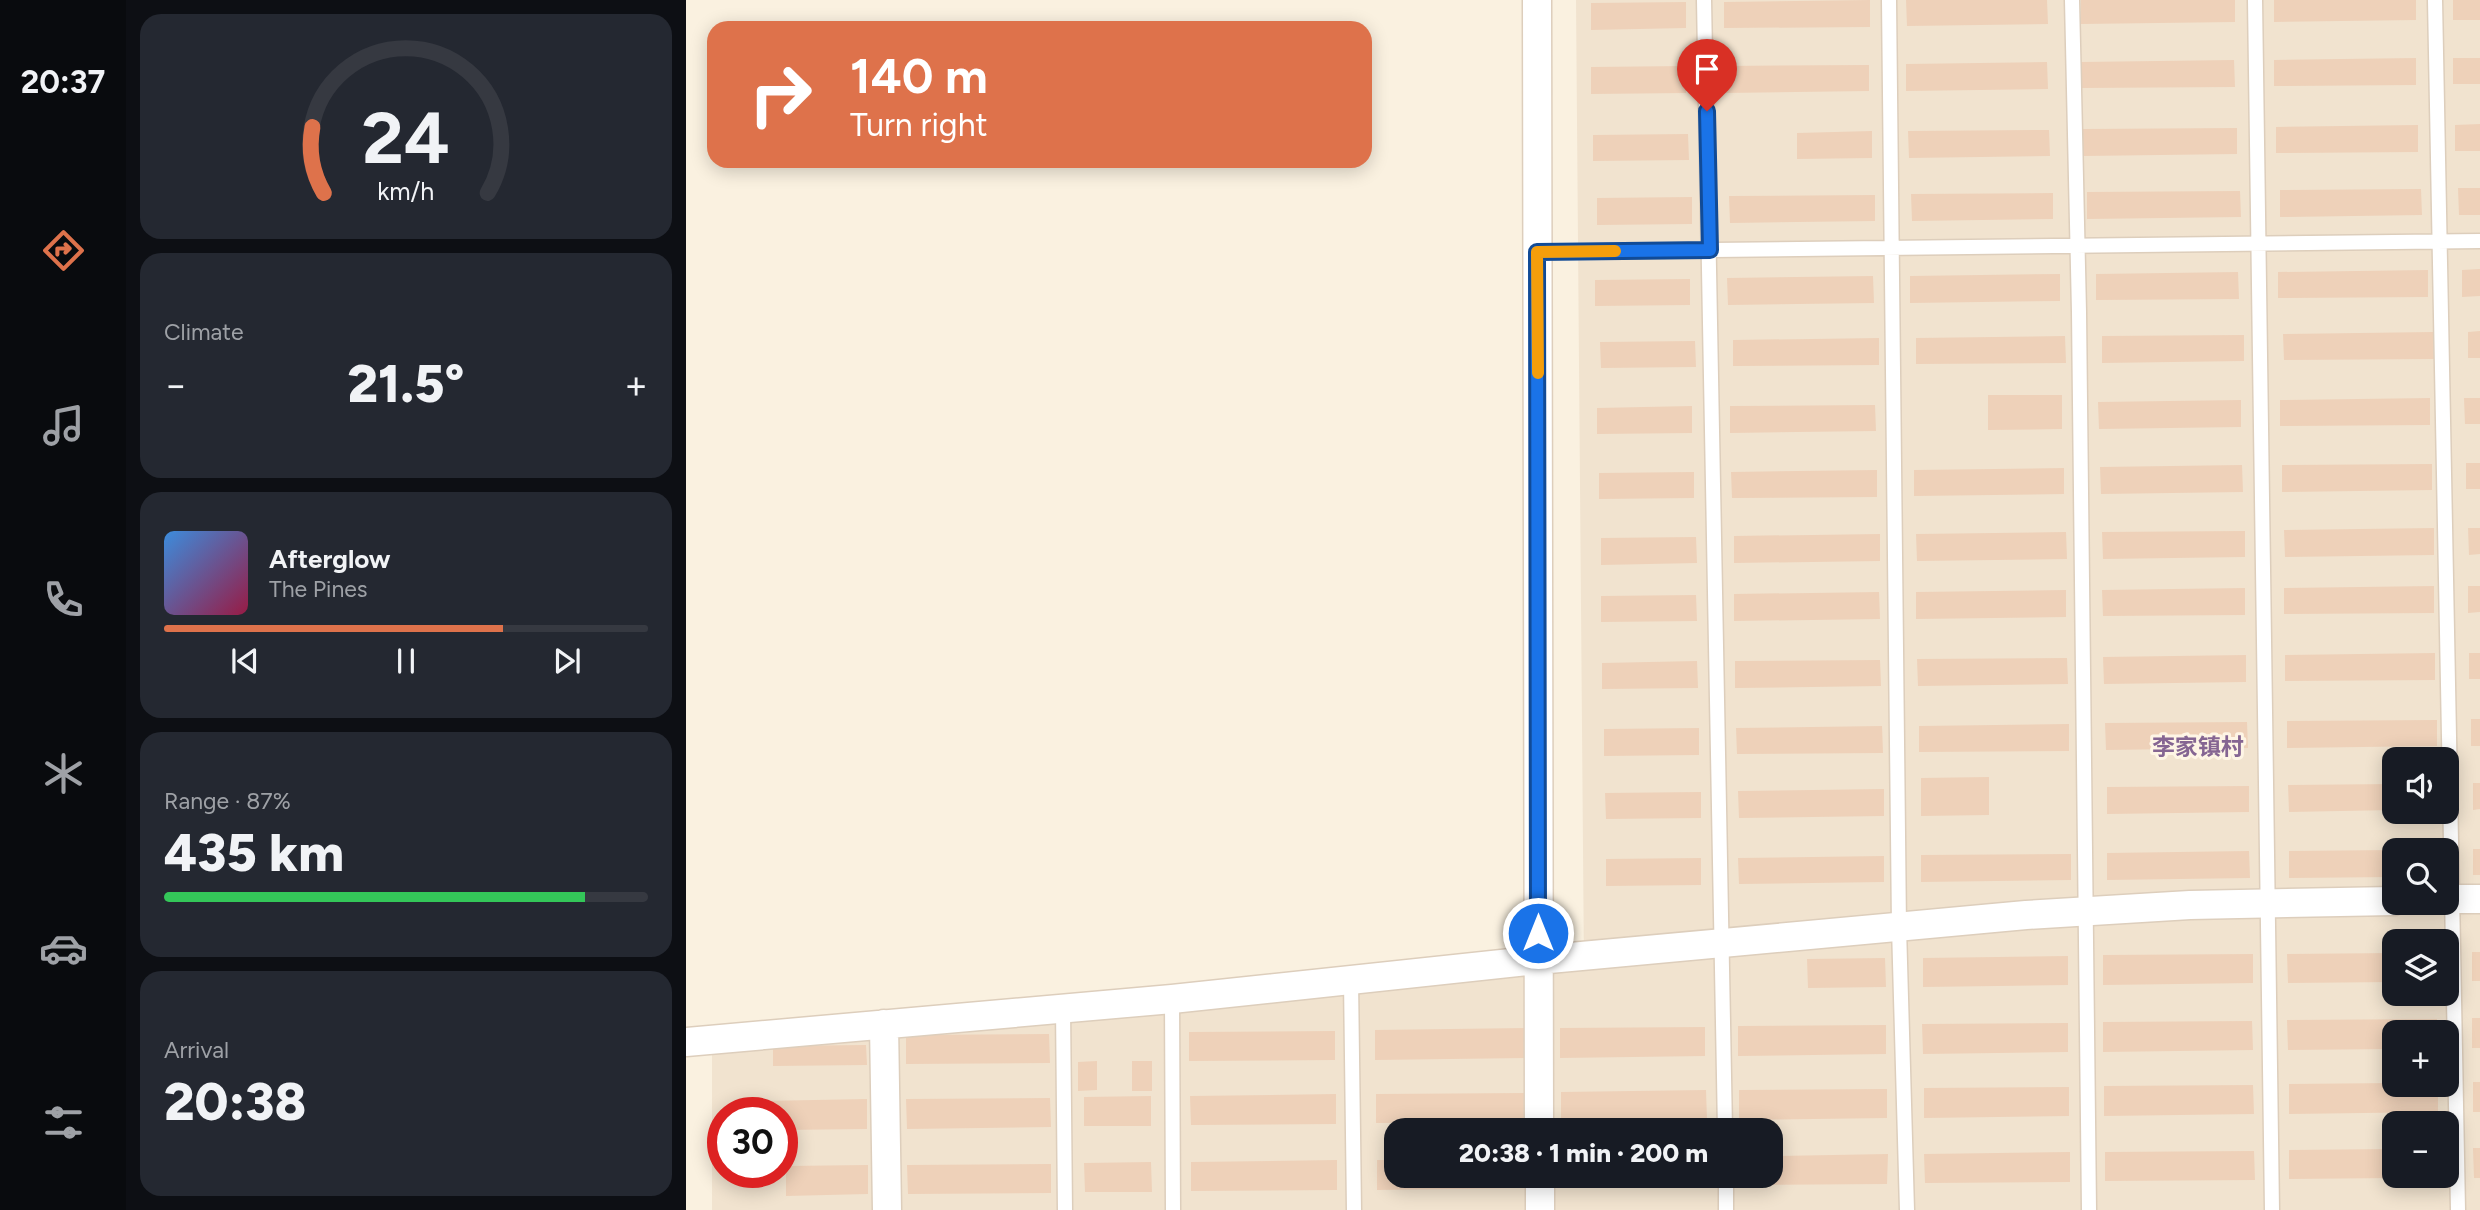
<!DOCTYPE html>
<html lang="en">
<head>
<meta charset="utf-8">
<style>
  :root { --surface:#171b24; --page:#242831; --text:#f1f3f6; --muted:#9ea1a6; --line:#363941; --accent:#de724b }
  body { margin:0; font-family:Figtree,"Noto Sans SC",sans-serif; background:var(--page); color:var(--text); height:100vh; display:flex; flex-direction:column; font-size:26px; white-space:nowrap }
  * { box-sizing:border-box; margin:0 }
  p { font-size:23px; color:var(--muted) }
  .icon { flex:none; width:38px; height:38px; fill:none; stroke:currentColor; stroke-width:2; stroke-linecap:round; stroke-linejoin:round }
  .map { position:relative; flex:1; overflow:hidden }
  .panel { display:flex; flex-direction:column; gap:14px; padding:14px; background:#0d0f14; width:560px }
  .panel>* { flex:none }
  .guide { position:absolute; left:21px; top:21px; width:665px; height:147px; border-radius:21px; box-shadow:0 4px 18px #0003; background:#de724b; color:#fff; overflow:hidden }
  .fabs { position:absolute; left:1696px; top:747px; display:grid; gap:14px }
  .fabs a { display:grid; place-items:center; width:77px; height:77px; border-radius:14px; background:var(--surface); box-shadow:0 4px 18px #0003; font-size:35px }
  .speed { position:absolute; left:21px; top:1097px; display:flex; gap:14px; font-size:35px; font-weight:700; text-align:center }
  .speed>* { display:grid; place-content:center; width:91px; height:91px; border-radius:50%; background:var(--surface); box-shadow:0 4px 18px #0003; line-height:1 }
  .speed .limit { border:10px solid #d22; background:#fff; color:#111 }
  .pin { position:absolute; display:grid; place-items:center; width:60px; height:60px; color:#fff; margin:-72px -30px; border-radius:50% 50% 50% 0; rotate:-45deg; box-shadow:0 0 7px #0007 }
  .pin .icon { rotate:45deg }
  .me { position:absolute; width:77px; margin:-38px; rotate:0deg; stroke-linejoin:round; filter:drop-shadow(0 0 5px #0008) }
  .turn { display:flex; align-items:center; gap:24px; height:147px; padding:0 28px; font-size:32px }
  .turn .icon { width:91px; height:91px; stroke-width:2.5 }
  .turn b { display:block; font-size:49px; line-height:60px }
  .big { font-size:52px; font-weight:800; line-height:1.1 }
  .panel .card { flex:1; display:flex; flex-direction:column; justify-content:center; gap:10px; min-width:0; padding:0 24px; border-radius:21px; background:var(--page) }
  .panel .dial { align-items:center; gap:0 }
  .dial svg { height:182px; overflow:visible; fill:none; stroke:var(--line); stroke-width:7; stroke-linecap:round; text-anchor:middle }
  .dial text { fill:var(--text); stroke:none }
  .song { display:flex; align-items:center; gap:21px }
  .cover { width:84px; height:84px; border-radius:10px; background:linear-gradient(135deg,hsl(210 70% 55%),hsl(340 70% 35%)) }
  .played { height:7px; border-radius:4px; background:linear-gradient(90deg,var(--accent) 70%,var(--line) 70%) }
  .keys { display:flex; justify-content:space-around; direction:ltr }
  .heat { display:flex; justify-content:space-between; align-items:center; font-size:38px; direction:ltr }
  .charge { height:10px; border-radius:5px; background:linear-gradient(90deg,#34c759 87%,var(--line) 0) }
  .trip { position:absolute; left:698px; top:1118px; width:399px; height:70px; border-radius:21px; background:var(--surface); box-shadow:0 4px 18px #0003; font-weight:800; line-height:70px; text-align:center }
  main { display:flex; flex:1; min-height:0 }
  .tab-bar { display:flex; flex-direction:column; width:126px; justify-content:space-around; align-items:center; background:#090b0e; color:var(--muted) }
  .tab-bar .icon { width:49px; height:49px }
  .tab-bar .active { color:var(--accent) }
  .tab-bar b { font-size:32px; color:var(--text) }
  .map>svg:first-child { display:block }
  .residential { fill:#f1e3cf; fill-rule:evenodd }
  .building { fill:#eed1b9 }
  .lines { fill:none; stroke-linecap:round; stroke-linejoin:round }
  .service-casing { stroke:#ddcebc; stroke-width:17 }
  .minor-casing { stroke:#ddcebc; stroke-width:31 }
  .service { stroke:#fff; stroke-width:14 }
  .minor { stroke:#fff; stroke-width:28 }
  .route-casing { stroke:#114b97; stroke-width:18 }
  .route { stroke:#1a73e8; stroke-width:12 }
  .slow { stroke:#f59e0b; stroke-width:12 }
  .labels { text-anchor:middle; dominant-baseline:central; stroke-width:6; stroke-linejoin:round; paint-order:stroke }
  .quarter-label { font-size:23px; font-weight:bold; fill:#856592; stroke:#fef5e5 }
</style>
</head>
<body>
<main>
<nav class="tab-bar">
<b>20:37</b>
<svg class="icon active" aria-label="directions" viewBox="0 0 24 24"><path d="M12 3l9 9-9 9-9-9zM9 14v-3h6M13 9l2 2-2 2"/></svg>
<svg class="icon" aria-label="music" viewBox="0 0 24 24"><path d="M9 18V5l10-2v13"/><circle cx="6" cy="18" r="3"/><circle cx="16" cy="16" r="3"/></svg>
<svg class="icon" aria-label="phone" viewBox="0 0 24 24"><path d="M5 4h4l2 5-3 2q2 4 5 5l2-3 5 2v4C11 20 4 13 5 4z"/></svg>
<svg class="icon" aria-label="climate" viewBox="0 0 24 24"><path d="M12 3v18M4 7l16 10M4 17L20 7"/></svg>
<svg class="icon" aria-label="car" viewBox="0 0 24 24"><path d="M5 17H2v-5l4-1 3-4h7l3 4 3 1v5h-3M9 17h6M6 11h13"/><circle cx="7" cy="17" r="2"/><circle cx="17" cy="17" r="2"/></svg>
<svg class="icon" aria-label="filters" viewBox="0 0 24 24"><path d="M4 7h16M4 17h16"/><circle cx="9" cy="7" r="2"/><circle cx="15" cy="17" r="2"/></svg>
</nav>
<section class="panel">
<div class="card dial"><svg viewBox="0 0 100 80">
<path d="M14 69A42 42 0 1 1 86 69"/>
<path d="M14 69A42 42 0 0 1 9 40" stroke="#de724b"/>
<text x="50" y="56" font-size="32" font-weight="700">24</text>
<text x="50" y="72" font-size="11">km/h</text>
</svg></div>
<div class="card"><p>Climate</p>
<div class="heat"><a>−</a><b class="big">21.5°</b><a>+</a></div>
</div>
<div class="card">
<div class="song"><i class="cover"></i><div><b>Afterglow</b><p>The Pines</p></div></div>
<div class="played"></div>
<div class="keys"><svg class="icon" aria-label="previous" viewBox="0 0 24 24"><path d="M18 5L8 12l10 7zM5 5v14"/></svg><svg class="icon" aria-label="pause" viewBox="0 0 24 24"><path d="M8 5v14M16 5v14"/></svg><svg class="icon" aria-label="next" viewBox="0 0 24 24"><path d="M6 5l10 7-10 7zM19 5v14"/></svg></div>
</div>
<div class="card"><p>Range · 87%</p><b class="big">435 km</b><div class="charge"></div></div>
<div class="card"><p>Arrival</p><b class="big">20:38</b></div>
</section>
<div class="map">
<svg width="1794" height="1210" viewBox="0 0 1794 1210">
  <rect width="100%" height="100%" fill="#faf1e0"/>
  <path class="residential" d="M890,0h904v1210h-1768v-163l872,-77zM1708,760h52v52h-52zM1708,850h52v53h-52zM1708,942h52v52h-52zM1708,1032h52v53h-52zM37,1113h59v59h-59zM1708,1124h52v52h-52zM710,1130h375v46h-375z"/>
  <path class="building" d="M1184,0v27l-146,1v-26z
    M1220,0h141l1,24 -141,2z
    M1395,0h154v22l-154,2z
    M1588,0h142v20l-142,2z
    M1767,0h27v20h-27z
    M1000,2v26l-95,2v-27z
    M1730,58v27l-142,1v-26z
    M1767,58h27v26h-27z
    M1548,60l1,27 -154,1v-26z
    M1361,62l1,27 -142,2v-27z
    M1183,65v26l-145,2 -1,-27z
    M1000,66v27l-95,1v-27z
    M1794,124v27h-25v-26z
    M1732,125v27l-142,1v-26z
    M1551,128v26l-154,2v-27z
    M1363,130l1,26 -141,2 -1,-27z
    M1186,131v27l-75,1v-26z
    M1002,134l1,26 -96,1v-26z
    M1772,188h22v27h-21z
    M1735,189l1,26 -142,2v-27z
    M1554,191l1,26 -154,2v-27z
    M1367,193v26l-141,2 -1,-27z
    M1189,195v26l-145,2 -1,-27z
    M1006,197v27l-95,1v-27z
    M1794,269v27l-18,1v-27z
    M1742,270v27l-150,1v-26z
    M1552,272l1,27 -143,1v-26z
    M1374,274v27l-150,2v-27z
    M1187,276l1,27 -146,2 -1,-27z
    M1004,279v26l-95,1v-26z
    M1794,331v27h-12v-26z
    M1747,332l1,27 -150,1 -1,-26z
    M1558,335v26l-142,2v-27z
    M1379,336l1,27 -150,1v-26z
    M1193,338v27l-146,1v-26z
    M1009,341l1,26 -95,1 -1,-26z
    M1302,395h74v34l-74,1z
    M1744,398v27l-150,1v-26z
    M1778,398h16v26h-15z
    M1555,400v27l-142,2 -1,-27z
    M1189,405l1,26 -146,2v-27z
    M1006,406v27l-95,1v-26z
    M1780,463h14v26h-14z
    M1746,464v26l-150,2v-27z
    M1556,465l1,27 -142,2 -1,-27z
    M1378,468v26l-150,2v-26z
    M1191,470v27l-145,1 -1,-26z
    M1008,472v26l-95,1v-26z
    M1748,528v27l-149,2 -1,-27z
    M1782,528h12v26l-11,1z
    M1559,531v26l-142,2 -1,-27z
    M1380,532l1,27 -150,2 -1,-27z
    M1194,534v27l-146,2v-27z
    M1010,537l1,26 -96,2v-27z
    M1748,586v27l-150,1v-26z
    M1782,586h12v26l-12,1z
    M1559,588v27l-142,1 -1,-26z
    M1380,590v27l-150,2v-27z
    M1193,592l1,27 -146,2v-27z
    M1010,595l1,26 -96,1v-26z
    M1749,653v27l-150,1v-26z
    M1783,653h11v26h-11z
    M1560,655v27l-142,2 -1,-27z
    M1381,658l1,26 -150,2 -1,-27z
    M1194,660l1,26 -146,2v-27z
    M1011,661l1,27 -96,1v-26z
    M1785,719h9v27h-9z
    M1751,720v26l-150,2v-27z
    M1561,722l1,26 -142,2 -1,-27z
    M1383,724v27l-150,1v-26z
    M1196,726l1,27 -146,1 -1,-26z
    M1013,728v27l-95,1v-27z
    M1303,777v38l-68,1v-38z
    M1787,783h7v26l-7,1z
    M1708,784v26l-105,2 -1,-27z
    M1563,786v26l-142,2v-27z
    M1198,789v27l-145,2 -1,-27z
    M1015,792v26l-95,1 -1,-26z
    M1787,849h7v26h-7z
    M1708,850v27l-105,1v-27z
    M1563,851l1,27 -143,2v-27z
    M1385,854v26l-150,2v-27z
    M1198,856v26l-145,2 -1,-26z
    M1015,858v27l-95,1v-27z
    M1786,952h8v29h-8z
    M1708,953v29l-106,1 -1,-29z
    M1567,954v29l-150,2v-30z
    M1382,956v29l-145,2v-29z
    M1199,958l1,29 -78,1 -1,-29z
    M1786,1018h8v30h-8z
    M1751,1019v13h-43v17l-106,1 -1,-30z
    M1566,1021l1,29 -150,2v-30z
    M1382,1023v29l-145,2 -1,-30z
    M1200,1025v29l-148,2v-30z
    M1019,1027v29l-145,2v-30z
    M840,1028l1,30 -152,2v-30z
    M649,1031v29l-146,1v-29z
    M363,1034l1,29 -144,1v-29z
    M180,1045l1,20 -94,1v-20z
    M411,1061v29l-19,1v-29z
    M446,1061h20v30h-20z
    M1787,1082h7v30h-7z
    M1708,1083l44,2v27l-149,2v-30z
    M1567,1085l1,29 -150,2v-30z
    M1383,1087v29l-145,2v-30z
    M1201,1089v29l-148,2v-30z
    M1020,1090l1,30 -146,1v-29z
    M841,1093l1,29 -152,1v-29z
    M650,1094v30l-145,1 -1,-29z
    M465,1096v30h-67v-29z
    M364,1098l1,29 -144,2 -1,-30z
    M181,1099v30l-85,1v-17h-26v-12z
    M1787,1148h7v30h-6z
    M1708,1149v29l-105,1v-29z
    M1568,1151l1,29 -150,1v-29z
    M1384,1152v30l-145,1 -1,-29z
    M1202,1154l-1,30 -147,1v-9h31v-20z
    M651,1160v30l-146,1v-29z
    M691,1160h19v16h133v12l-152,2z
    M465,1162l1,30h-67l-1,-29z
    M365,1164v29l-143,1 -1,-29z
    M182,1165v29l-82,2v-30z
    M876,1176h145v10l-145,1z"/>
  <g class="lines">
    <defs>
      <path id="service" d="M1018,0l21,1130
        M1203,0l10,927 8,283
        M1386,0l7,312 10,898
        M1569,0l17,1210
        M1749,0l23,1210
        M851,252l943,-11
        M665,980l3,230
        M486,999l1,211
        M377,1008l2,202
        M1040,1176v34"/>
      <path id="minor" d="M851,0l2,1130
        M1760,899h34
        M198,1024l3,186
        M0,1042l486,-43 366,-39 488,-45 164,-10 204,-4
        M854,1176v34"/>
    </defs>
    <use href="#service" class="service-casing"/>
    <use href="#minor" class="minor-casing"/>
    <use href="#service" class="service"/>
    <use href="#minor" class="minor"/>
  </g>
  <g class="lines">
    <defs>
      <path id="route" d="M852,933l-1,-681 173,-2 -3,-139"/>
    </defs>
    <use href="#route" class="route-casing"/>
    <use href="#route" class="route"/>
    <path class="slow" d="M852,373l-1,-121 78,-1"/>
  </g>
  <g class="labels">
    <g class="quarter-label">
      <text x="1512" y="747">李家镇村</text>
    </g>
  </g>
</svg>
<div class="fabs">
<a><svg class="icon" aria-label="sound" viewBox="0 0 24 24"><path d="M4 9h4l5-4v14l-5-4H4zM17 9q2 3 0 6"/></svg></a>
<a><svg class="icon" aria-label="search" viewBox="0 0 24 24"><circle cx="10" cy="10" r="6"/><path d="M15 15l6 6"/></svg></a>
<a><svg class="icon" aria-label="layers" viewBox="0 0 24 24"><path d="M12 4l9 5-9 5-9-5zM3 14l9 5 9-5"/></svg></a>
<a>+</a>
<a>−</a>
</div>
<div class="speed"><div class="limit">30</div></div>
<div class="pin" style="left:1021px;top:111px;background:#d93025"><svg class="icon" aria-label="arrive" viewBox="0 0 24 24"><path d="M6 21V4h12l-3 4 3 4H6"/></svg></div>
<svg class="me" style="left:852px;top:933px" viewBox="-20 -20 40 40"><circle r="17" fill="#1a73e8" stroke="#fff" stroke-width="3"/><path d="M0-11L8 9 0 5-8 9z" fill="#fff"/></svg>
<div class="trip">20:38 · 1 min · 200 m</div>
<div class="guide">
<div class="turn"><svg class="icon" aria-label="right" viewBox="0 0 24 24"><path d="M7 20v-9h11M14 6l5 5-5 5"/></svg><div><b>140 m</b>Turn right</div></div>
</div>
</div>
</main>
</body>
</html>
